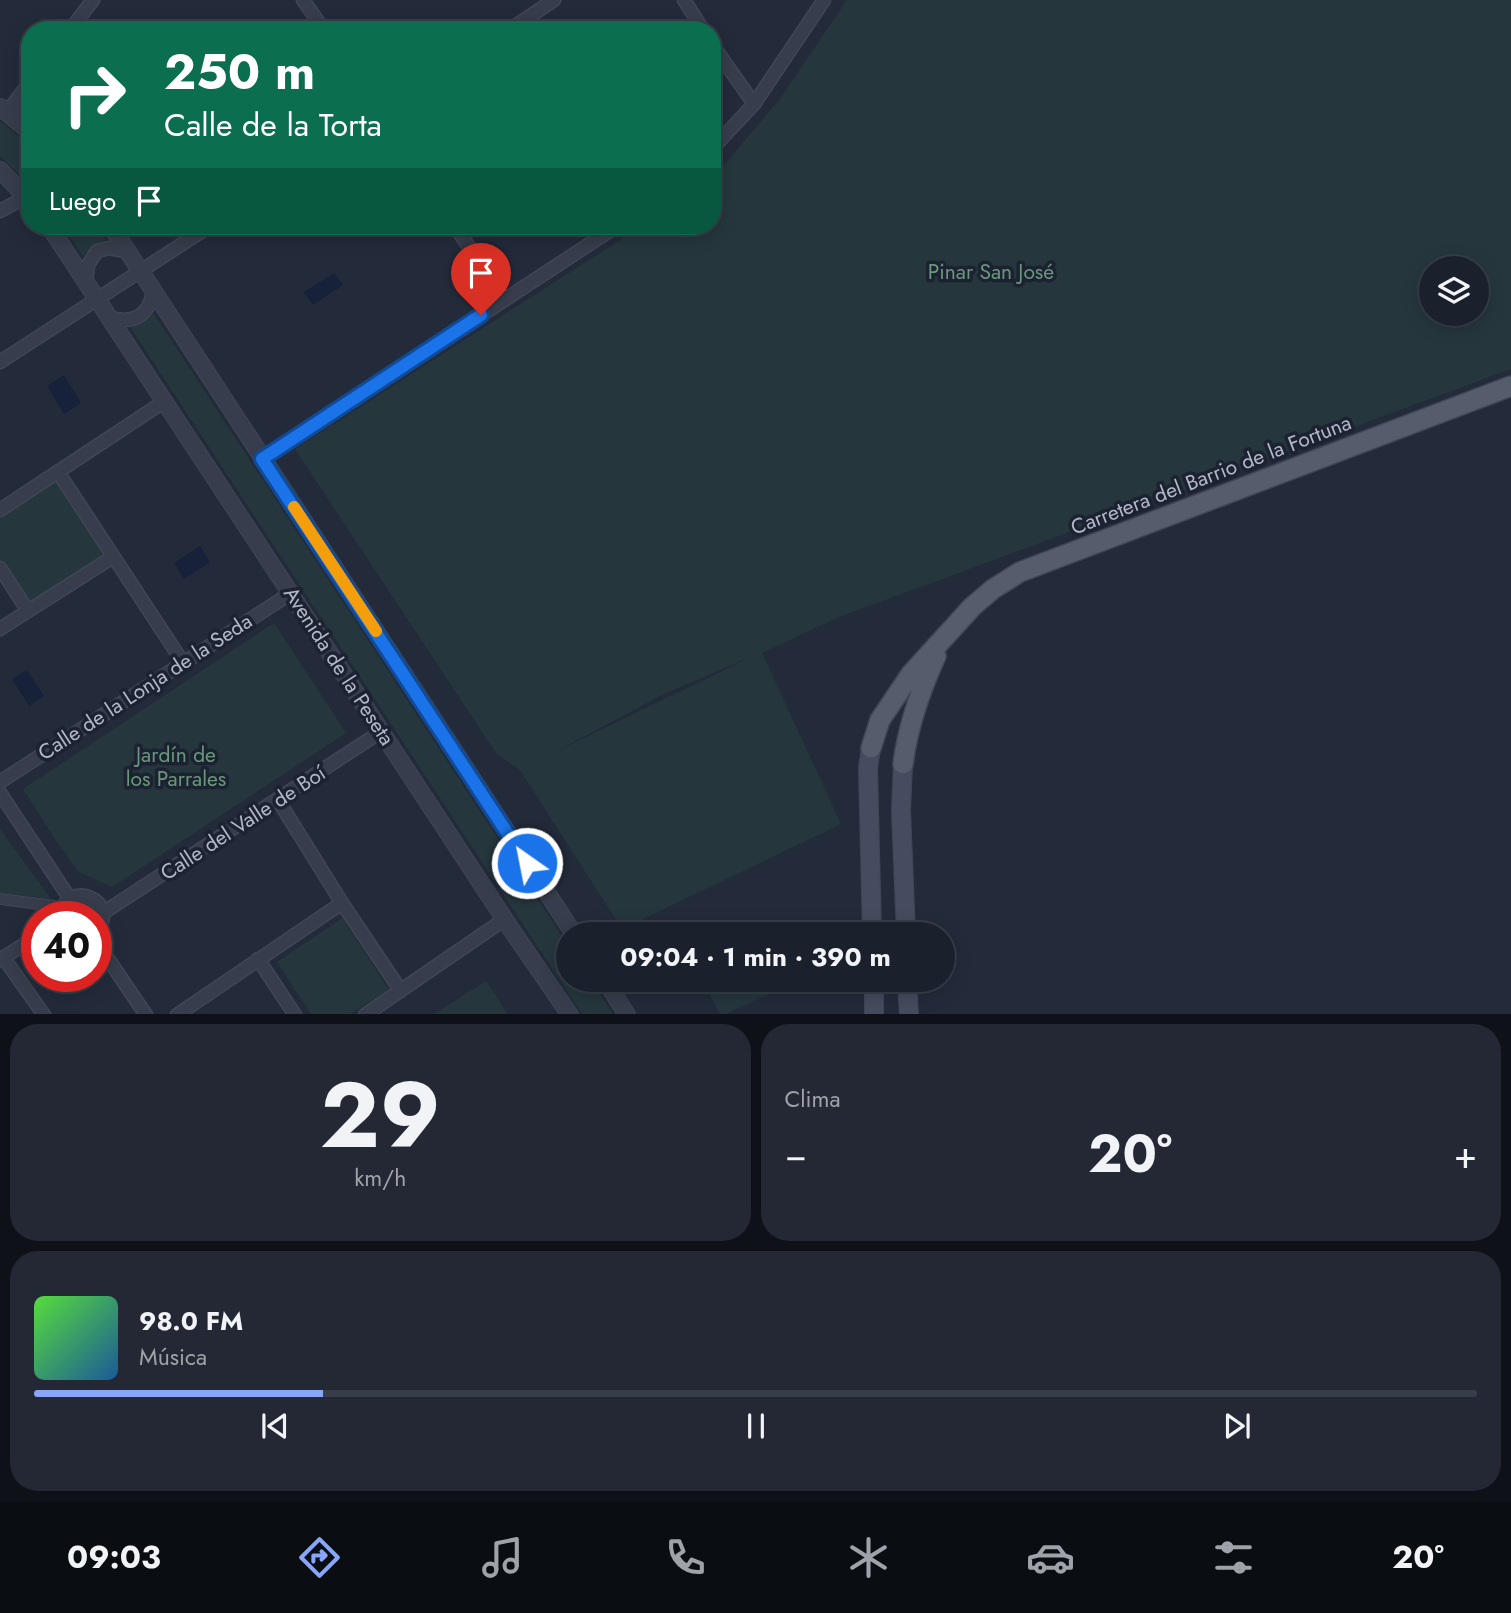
<!DOCTYPE html>
<html lang="es">
<head>
<meta charset="utf-8">
<style>
  :root { --surface:#1a202c; --page:#232834; --text:#f1f3f6; --muted:#9fa3a9; --line:#383e48; --accent:#89a6f6 }
  body { margin:0; font-family:Jost,sans-serif; background:var(--page); color:var(--text); height:100vh; display:flex; flex-direction:column; font-size:26px; white-space:nowrap }
  * { box-sizing:border-box; margin:0 }
  p { font-size:23px; color:var(--muted) }
  .icon { flex:none; width:38px; height:38px; fill:none; stroke:currentColor; stroke-width:2; stroke-linecap:round; stroke-linejoin:round }
  .map { position:relative; height:1014px; overflow:hidden }
  .side { display:flex; flex-direction:column; gap:10px; padding:10px; background:#0e1218; flex:1 }
  .side>* { flex:none }
  .hud { position:absolute; left:21px; top:21px; width:700px; height:214px; border-radius:28px; box-shadow:0 4px 18px #0003,0 0 0 2px var(--line); background:#0b6e4f; color:#fff; overflow:hidden }
  .tools { position:absolute; left:1419px; top:256px; display:grid; gap:14px }
  .tools a { display:grid; place-items:center; width:70px; height:70px; border-radius:50%; background:var(--surface); box-shadow:0 4px 18px #0003,0 0 0 2px var(--line); font-size:35px }
  .speed { position:absolute; left:21px; top:901px; display:flex; gap:14px; font-size:35px; font-weight:700; text-align:center }
  .speed>* { display:grid; place-content:center; width:91px; height:91px; border-radius:50%; background:var(--surface); box-shadow:0 4px 18px #0003,0 0 0 2px var(--line); line-height:1 }
  .speed .limit { border:10px solid #d22; background:#fff; color:#111 }
  .pin { position:absolute; display:grid; place-items:center; width:60px; height:60px; color:#fff; margin:-72px -30px; border-radius:50% 50% 50% 0; rotate:-45deg; box-shadow:0 0 7px #0007 }
  .pin .icon { rotate:45deg }
  .me { position:absolute; width:77px; margin:-38px; rotate:327deg; stroke-linejoin:round; filter:drop-shadow(0 0 5px #0008) }
  .turn { display:flex; align-items:center; gap:24px; height:147px; padding:0 28px; font-size:32px }
  .turn .icon { width:91px; height:91px; stroke-width:2.5 }
  .turn b { display:block; font-size:49px; line-height:60px }
  .then { display:flex; align-items:center; height:66px; padding:0 28px; background:#0003; gap:14px; font-size:26px }
  .big { font-size:52px; font-weight:700; line-height:1.1 }
  .side .card { flex:1; display:flex; flex-direction:column; justify-content:center; gap:10px; min-width:0; padding:0 24px; border-radius:28px; background:var(--page) }
  .side .dial { align-items:center; gap:0 }
  .dial b { font-size:91px; line-height:1 }
  .song { display:flex; align-items:center; gap:21px }
  .cover { width:84px; height:84px; border-radius:10px; background:linear-gradient(135deg,hsl(110 70% 55%),hsl(210 70% 35%)) }
  .played { height:7px; border-radius:4px; background:linear-gradient(90deg,var(--accent) 20%,var(--line) 20%) }
  .keys { display:flex; justify-content:space-around; direction:ltr }
  .heat { display:flex; justify-content:space-between; align-items:center; font-size:38px; direction:ltr }
  .side .tiles { flex:1; display:grid; gap:10px; grid-template-columns:1fr 1fr }
  .card:last-child { grid-column:span 2 }
  .trip { position:absolute; left:556px; top:922px; width:399px; height:70px; border-radius:35px; background:var(--surface); box-shadow:0 4px 18px #0003,0 0 0 2px var(--line); font-weight:700; line-height:70px; text-align:center }
  .menu { display:flex; height:112px; justify-content:space-around; align-items:center; background:#0a0d12; color:var(--muted) }
  .menu .icon { width:49px; height:49px }
  .menu .active { color:var(--accent) }
  .menu b { font-size:32px; color:var(--text) }
  .map>svg:first-child { display:block }
  .green { fill:#25373d; fill-rule:evenodd }
  .water { fill:#172139 }
  .lines { fill:none; stroke-linecap:round; stroke-linejoin:round }
  .pedestrian-casing { stroke:#404655; stroke-width:12 }
  .minor-casing { stroke:#404655; stroke-width:15 }
  .tertiary-casing { stroke:#404655; stroke-width:18 }
  .secondary-casing { stroke:#404655; stroke-width:20 }
  .primary-casing { stroke:#404655; stroke-width:22 }
  .pedestrian { stroke:#373d4c; stroke-width:10 }
  .minor { stroke:#373d4c; stroke-width:12 }
  .tertiary { stroke:#373d4c; stroke-width:16 }
  .secondary { stroke:#454c5f; stroke-width:18 }
  .primary { stroke:#555c6c; stroke-width:19 }
  .route-casing { stroke:#114b97; stroke-width:18 }
  .route { stroke:#1a73e8; stroke-width:12 }
  .slow { stroke:#f59e0b; stroke-width:12 }
  .labels { text-anchor:middle; dominant-baseline:central; stroke-width:7; stroke-linejoin:round; paint-order:stroke }
  .park-label { font-size:21px; fill:#6a987a; stroke:#1c2231 }
  .street-label { font-size:21px; fill:#b3b8c7; stroke:#1c2231 }
</style>
</head>
<body>
<div class="map">
<svg width="1511" height="1015" viewBox="0 0 1511 1015">
  <rect width="100%" height="100%" fill="#232b3b"/>
  <path class="green" d="M847,0h664v369l-672,248 -77,36 79,171 -219,105 -102,-159 -24,-17 -201,-304 347,-223h70v-52l12,-9 56,-66zM1432,268h45v45h-45zM743,660v1l-192,93 113,-60z
    M0,121l30,25v40l-30,-30z
    M62,226h33l10,14 -13,7 -9,9z
    M154,314l415,633v33h22l22,34h-31l-452,-687 13,-4z
    M58,472l55,85 -85,54 -28,-44v-57z
    M274,623l72,110 -234,154 -33,-15 -24,-33 -32,-50z
    M0,829l51,70 -51,-6z
    M80,904l10,4 4,9h-25l4,-10z
    M342,918l47,72 -39,24h-39l-34,-52z
    M756,922l6,12h-32z
    M720,980h63l3,6 -60,28h-6l-14,-27z
    M486,981l22,33h-74z"/>
  <path class="water" d="M334,273l9,12 -30,20 -9,-13z
    M64,375l17,28 -17,11 -17,-28z
    M200,546l10,16 -26,17 -10,-16z
    M27,670l17,26 -15,10 -17,-27z"/>
  <g class="lines">
    <defs>
      <path id="pedestrian" d="M0,899l54,7"/>
      <path id="minor" d="M303,0l21,30
        M684,0l19,30
        M70,30l23,-30
        M509,30l45,-30
        M712,44l42,60
        M7,112l23,-30
        M712,149l42,-45 70,-104
        M0,211l26,-14
        M455,226l49,74
        M86,281l2,-16 9,-14 12,-3 17,3
        M109,317c23,8 40,-1 44,-25
        M0,362l210,-136
        M262,459l355,-233
        M58,472l124,189
        M0,510l165,-109
        M0,568l28,43
        M0,629l113,-72
        M0,782l291,-189
        M0,793l70,106
        M278,800l64,103 59,88
        M103,913l279,-182
        M61,917c3,-40 62,-17 35,15
        M96,941l50,74
        M2,958l6,6 36,51
        M258,959l37,56
        M0,960l20,-13 17,-7
        M177,1015l165,-112
        M365,1015l140,-96"/>
      <path id="tertiary" d="M0,107l30,25
        M0,170l30,31
        M49,226l466,709 55,80
        M111,226l463,708
        M605,980l22,35"/>
      <path id="secondary" d="M871,748l-3,20 4,166
        M903,764l-2,46 5,124
        M874,980v35
        M907,980l2,35"/>
      <path id="primary" d="M871,748l9,-28 31,-46 61,-67 21,-18 27,-17 491,-186
        M903,764c5,-39 17,-73 33,-108"/>
    </defs>
    <use href="#pedestrian" class="pedestrian-casing"/>
    <use href="#minor" class="minor-casing"/>
    <use href="#tertiary" class="tertiary-casing"/>
    <use href="#secondary" class="secondary-casing"/>
    <use href="#primary" class="primary-casing"/>
    <use href="#pedestrian" class="pedestrian"/>
    <use href="#minor" class="minor"/>
    <use href="#tertiary" class="tertiary"/>
    <use href="#secondary" class="secondary"/>
    <use href="#primary" class="primary"/>
  </g>
  <g class="lines">
    <defs>
      <path id="route" d="M481,315l-219,144 265,404"/>
    </defs>
    <use href="#route" class="route-casing"/>
    <use href="#route" class="route"/>
    <path class="slow" d="M294,507l82,124"/>
  </g>
  <g class="labels">
    <g class="park-label">
      <text x="991" y="272">Pinar San José</text>
      <text x="176" y="755">Jardín de<tspan x="176" dy="24">los Parrales</tspan></text>
    </g>
    <g class="street-label">
      <text transform="translate(1211 475) rotate(-21)">Carretera del Barrio de la Fortuna</text>
      <text transform="translate(339 666) rotate(57)">Avenida de la Peseta</text>
      <text transform="translate(145 687) rotate(-33)">Calle de la Lonja de la Seda</text>
      <text transform="translate(243 823) rotate(-33)">Calle del Valle de Boí</text>
    </g>
  </g>
</svg>
<div class="tools">
<a><svg class="icon" aria-label="layers" viewBox="0 0 24 24"><path d="M12 4l9 5-9 5-9-5zM3 14l9 5 9-5"/></svg></a>
</div>
<div class="speed"><div class="limit">40</div></div>
<div class="pin" style="left:481px;top:315px;background:#d93025"><svg class="icon" aria-label="arrive" viewBox="0 0 24 24"><path d="M6 21V4h12l-3 4 3 4H6"/></svg></div>
<svg class="me" style="left:527px;top:863px" viewBox="-20 -20 40 40"><circle r="17" fill="#1a73e8" stroke="#fff" stroke-width="3"/><path d="M0-11L8 9 0 5-8 9z" fill="#fff"/></svg>
<div class="trip">09:04 · 1 min · 390 m</div>
<div class="hud">
<div class="turn"><svg class="icon" aria-label="right" viewBox="0 0 24 24"><path d="M7 20v-9h11M14 6l5 5-5 5"/></svg><div><b>250 m</b>Calle de la Torta</div></div>
<div class="then">Luego<svg class="icon" aria-label="arrive" viewBox="0 0 24 24"><path d="M6 21V4h12l-3 4 3 4H6"/></svg></div>
</div>
</div>
<section class="side">
<div class="tiles">
<div class="card dial"><b>29</b><p>km/h</p></div>
<div class="card"><p>Clima</p>
<div class="heat"><a>−</a><b class="big">20°</b><a>+</a></div>
</div>
<div class="card">
<div class="song"><i class="cover"></i><div><b>98.0 FM</b><p>Música</p></div></div>
<div class="played"></div>
<div class="keys"><svg class="icon" aria-label="previous" viewBox="0 0 24 24"><path d="M18 5L8 12l10 7zM5 5v14"/></svg><svg class="icon" aria-label="pause" viewBox="0 0 24 24"><path d="M8 5v14M16 5v14"/></svg><svg class="icon" aria-label="next" viewBox="0 0 24 24"><path d="M6 5l10 7-10 7zM19 5v14"/></svg></div>
</div>
</div>
</section>
<nav class="menu">
<b>09:03</b>
<svg class="icon active" aria-label="directions" viewBox="0 0 24 24"><path d="M12 3l9 9-9 9-9-9zM9 14v-3h6M13 9l2 2-2 2"/></svg>
<svg class="icon" aria-label="music" viewBox="0 0 24 24"><path d="M9 18V5l10-2v13"/><circle cx="6" cy="18" r="3"/><circle cx="16" cy="16" r="3"/></svg>
<svg class="icon" aria-label="phone" viewBox="0 0 24 24"><path d="M5 4h4l2 5-3 2q2 4 5 5l2-3 5 2v4C11 20 4 13 5 4z"/></svg>
<svg class="icon" aria-label="climate" viewBox="0 0 24 24"><path d="M12 3v18M4 7l16 10M4 17L20 7"/></svg>
<svg class="icon" aria-label="car" viewBox="0 0 24 24"><path d="M5 17H2v-5l4-1 3-4h7l3 4 3 1v5h-3M9 17h6M6 11h13"/><circle cx="7" cy="17" r="2"/><circle cx="17" cy="17" r="2"/></svg>
<svg class="icon" aria-label="filters" viewBox="0 0 24 24"><path d="M4 7h16M4 17h16"/><circle cx="9" cy="7" r="2"/><circle cx="15" cy="17" r="2"/></svg>
<b>20°</b>
</nav>
</body>
</html>
